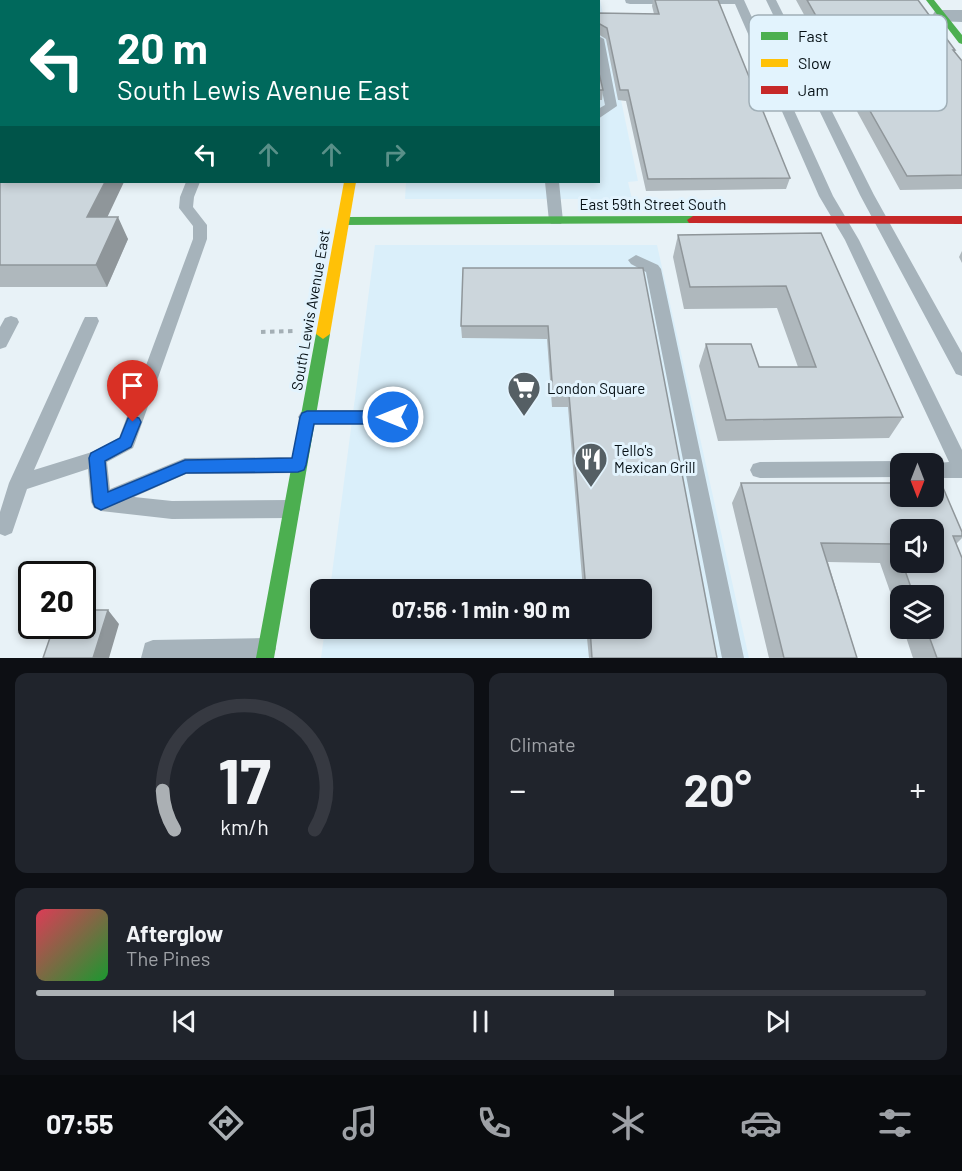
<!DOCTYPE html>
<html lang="en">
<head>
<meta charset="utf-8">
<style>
  :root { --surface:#171b24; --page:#20242c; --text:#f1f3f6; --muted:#9ea1a6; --line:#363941; --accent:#abb0b4 }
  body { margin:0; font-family:Barlow,sans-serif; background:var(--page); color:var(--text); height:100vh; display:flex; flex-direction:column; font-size:22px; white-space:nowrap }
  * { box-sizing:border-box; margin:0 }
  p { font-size:20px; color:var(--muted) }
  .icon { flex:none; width:33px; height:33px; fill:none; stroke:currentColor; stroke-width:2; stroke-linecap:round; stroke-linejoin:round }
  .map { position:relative; height:658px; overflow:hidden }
  .drawer { display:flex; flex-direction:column; gap:15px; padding:15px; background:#0d0f14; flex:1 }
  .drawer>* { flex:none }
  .hud { position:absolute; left:0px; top:0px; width:600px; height:183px; box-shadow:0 3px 9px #0003; background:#00695c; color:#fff; overflow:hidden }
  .needle { width:39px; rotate:180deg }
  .buttons { position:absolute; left:890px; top:453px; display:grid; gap:12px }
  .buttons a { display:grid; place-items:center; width:54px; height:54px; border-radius:12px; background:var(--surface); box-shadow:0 3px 9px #0003; font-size:30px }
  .speed { position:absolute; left:18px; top:561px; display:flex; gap:12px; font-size:30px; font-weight:700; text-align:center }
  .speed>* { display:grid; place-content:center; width:78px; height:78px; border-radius:50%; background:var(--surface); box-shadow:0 3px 9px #0003; line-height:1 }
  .speed .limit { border:3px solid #111; border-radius:9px; background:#fff; color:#111 }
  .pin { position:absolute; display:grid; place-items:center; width:51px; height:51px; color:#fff; margin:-62px -26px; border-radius:50% 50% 50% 0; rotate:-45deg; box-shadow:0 0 6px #0007 }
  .pin .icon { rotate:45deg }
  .me { position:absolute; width:66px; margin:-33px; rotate:270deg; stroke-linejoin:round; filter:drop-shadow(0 0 4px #0008) }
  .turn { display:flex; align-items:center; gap:21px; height:126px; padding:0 18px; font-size:27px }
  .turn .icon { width:78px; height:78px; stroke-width:2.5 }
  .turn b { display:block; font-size:42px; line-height:51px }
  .lanes { display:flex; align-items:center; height:57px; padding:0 18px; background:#0003; justify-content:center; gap:30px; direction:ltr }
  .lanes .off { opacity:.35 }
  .big { font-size:45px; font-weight:700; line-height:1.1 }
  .drawer .widget { flex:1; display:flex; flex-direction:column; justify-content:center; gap:9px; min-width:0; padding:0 21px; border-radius:12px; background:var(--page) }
  .drawer .dial { align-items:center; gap:0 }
  .dial svg { height:156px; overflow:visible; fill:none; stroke:var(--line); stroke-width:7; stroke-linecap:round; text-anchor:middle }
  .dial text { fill:var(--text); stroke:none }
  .song { display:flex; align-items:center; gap:18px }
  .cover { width:72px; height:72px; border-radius:9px; background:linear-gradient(135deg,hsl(350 70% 55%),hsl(130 70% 35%)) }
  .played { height:6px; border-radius:3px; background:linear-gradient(90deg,var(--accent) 65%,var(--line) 65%) }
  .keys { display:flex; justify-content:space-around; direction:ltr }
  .heat { display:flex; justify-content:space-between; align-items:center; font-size:33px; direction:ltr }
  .drawer .tiles { flex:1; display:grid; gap:15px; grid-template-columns:1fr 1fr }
  .widget:last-child { grid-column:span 2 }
  .trip { position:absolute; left:310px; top:579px; width:342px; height:60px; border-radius:12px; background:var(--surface); box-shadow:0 3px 9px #0003; font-weight:700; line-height:60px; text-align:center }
  .dock { display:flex; height:96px; justify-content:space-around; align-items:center; background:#090b0e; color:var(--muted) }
  .dock .icon { width:42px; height:42px }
  .dock .selected { color:var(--accent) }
  .dock b { font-size:27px; color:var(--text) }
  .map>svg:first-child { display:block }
  .built { fill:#daeffa }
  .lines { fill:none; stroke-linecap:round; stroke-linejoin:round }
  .path { stroke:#a4afb5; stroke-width:4; stroke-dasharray:4.5 4.5; stroke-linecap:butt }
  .lane { fill:#a6b3bb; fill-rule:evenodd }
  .street { fill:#a6b3bb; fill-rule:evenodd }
  .fast { fill:#4caf50; fill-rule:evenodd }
  .slow { fill:#ffc107; fill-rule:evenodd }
  .jam { fill:#c62828; fill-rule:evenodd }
  .wall { fill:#afb8bd; fill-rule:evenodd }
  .shaded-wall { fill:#8f969a }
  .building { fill:#ccd6dc; stroke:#8f969a; stroke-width:1.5 }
  .route { fill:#1a73e8; stroke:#114b97; stroke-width:1.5 }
  .labels { text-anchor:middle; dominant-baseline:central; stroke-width:6; stroke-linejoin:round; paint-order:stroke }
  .street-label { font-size:15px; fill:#061015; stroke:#e2f3fd }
  .poi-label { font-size:15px; fill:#061015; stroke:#e2f3fd; text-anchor:start }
  .key { fill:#e2f3fd; stroke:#a0afb7; stroke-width:1.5 }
  .key-label { font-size:16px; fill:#061015 }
</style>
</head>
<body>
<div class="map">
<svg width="962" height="658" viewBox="0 0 962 658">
  <rect width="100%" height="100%" fill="#e8f2f7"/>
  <path class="built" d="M419,0h181l38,181 -10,1 4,17h-227l1,-17h192v-180z
    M375,245h282l92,413h-428l4,-29 317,-1v-38l-312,-1z"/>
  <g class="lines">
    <path class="path" d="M261,332l32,-1"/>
    <path class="lane" d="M312,0h10l-11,2z
      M586,0h10v2h-10z
      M625,0h119l89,196 26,44 103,210v28h-29v-14h-5l21,-2 -104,-222 -26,-44 -84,-192h-105l-4,-1z
      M766,0h10l98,195 88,158v23l-6,-2 -96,-179z
      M598,36l6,3 13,67 -19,13v-10l7,-4 -7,-33z
      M2,86v10l-2,1v-10z
      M0,137h2v8h-2z
      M186,182h14l-6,15 -1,10 14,18v14l-72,204 -2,5 -26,14 3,27 75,-31 113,-1 7,2 2,6 -2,6 -7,2 -112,1 -52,23 38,4 118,-1 7,3 3,6 -3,6 -7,3 -118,1 -71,-8 -7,-3 -3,-6 -3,-33 -61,20 -15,44 -7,3 -5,-2v-22l9,-29 74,-162 2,-4h12l2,4 -65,149 58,-18 27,-14 74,-199v-13l-14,-18 1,-11z
      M545,182h14l4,39 -2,3h-10l-2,-3z
      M636,255l22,10 3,4 83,389h-22l-76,-386 -15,-8 -3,-4z
      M11,316l6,2 2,4 -13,25 -6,2v-22l5,-9z
      M307,410h86l6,2 3,5 -3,5 -6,2h-86l-6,-2 -3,-5 3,-5z
      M900,461l7,3h-7v13l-140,1 -7,-2 -3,-6 3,-6 7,-2z
      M265,638l8,3 3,8 -6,9h-129l4,-15 8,-3z"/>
    <path class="street" d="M943,10h19v12l-27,-1 -3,-5 3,-5z"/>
    <path class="fast" d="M376,0h8v2h-8z
      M926,0h8l28,35v9l-3,-1z
      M693,216l6,4 -2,3 -354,2 -6,-4 6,-4z
      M323,329l7,5 -56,324h-18l60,-324z"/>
    <path class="slow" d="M344,182h12l-26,152 -7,5 -7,-5z"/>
    <path class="jam" d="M693,216h269v8l-273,-1 -2,-3z"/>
  </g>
  <path class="wall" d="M34,0h213v2h-212z
    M653,0h65l72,178 -4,11 -140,2 -20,-90 -8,-1 -12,-61 -8,-5v-21l56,1 -2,-8z
    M796,0h122l37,50 -1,1 8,10v128l-62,1z
    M598,69l5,21 -1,10h-4z
    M0,149l107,68 21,22 -21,48h-107z
    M821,233l82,184 -14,21 -171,3 -19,-75 7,-22 53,23h39l-21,-59 -93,1 -11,-52 5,-22z
    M962,251v12l-3,-6z
    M643,268l74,390h-128l-3,-30h56v-38h-59l-15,-183h-16l-5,-68 -85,-1 -1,-12z
    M741,483l221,49v6l-6,6 6,114h-49l-10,-30h30v-32h-33v24l-20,-57 -52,-1 29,96h-88l-37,-155zM900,530l33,32h-33z"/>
  <path class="shaded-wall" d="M105,182h19l-27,57 -10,-22z
    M118,217l10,22 -21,48 -11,-22z
    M108,610l11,14 -10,34h-16z"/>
  <path class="building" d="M514,0h69v2h-69z
    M655,0h63l72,178 -142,1 -20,-89h-8l-13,-62 -7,-4 -2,1v-12l61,1z
    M807,0h111l37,50h-2l9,11v114l-55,1z
    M598,69l5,21h-5z
    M2,146v36h103l-18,35h31l-22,48h-96v-116z
    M821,233l82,184 -177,3 -20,-76h45l8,23h57l-30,-81 -96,1 -12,-52z
    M463,268h180l74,390h-125l-2,-30h52v-38h-56l-17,-195h-16l-5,-69h-87z
    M741,483h159v13h33v-13h8l21,49v4h-9l9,22v100h-25l-11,-30h7v-32h-19l-12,-34h31v-32h-33v27l-5,-13 -74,-1 36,115h-73z
    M82,610h26l-15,48h-50l11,-32h28z"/>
  <path class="route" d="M307,411h86l6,2 2,4 -2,5 -6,2h-79l-8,41 -2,5 -6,2 -112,1 -85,37 -6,-3 -2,-5 -4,-44 2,-5 29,-15 8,-20 5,-2 6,2 2,4 -10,25 -26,14 3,31 77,-32 107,-2 8,-41 2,-4z"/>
  <defs>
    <symbol id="supermarket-pin" viewBox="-11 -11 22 30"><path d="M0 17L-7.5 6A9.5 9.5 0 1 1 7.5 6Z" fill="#555f64" stroke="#e2f3fd"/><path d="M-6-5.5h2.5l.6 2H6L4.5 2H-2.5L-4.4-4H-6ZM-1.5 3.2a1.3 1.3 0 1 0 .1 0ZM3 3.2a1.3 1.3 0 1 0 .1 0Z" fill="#fff"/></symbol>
    <symbol id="restaurant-pin" viewBox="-11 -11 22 30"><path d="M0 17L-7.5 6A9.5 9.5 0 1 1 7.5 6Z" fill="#555f64" stroke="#e2f3fd"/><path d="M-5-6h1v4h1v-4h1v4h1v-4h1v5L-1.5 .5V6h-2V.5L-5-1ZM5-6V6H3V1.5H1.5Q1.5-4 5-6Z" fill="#fff"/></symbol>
  </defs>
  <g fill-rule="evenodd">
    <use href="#supermarket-pin" x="505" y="369" width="38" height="52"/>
    <use href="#restaurant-pin" x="572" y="440" width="38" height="52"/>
  </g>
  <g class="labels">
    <g class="street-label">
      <text x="653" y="204">East 59th Street South</text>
      <text transform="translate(310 310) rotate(-80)">South Lewis Avenue East</text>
    </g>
    <g class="poi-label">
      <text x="547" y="388">London Square</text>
      <text x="614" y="450">Tello's<tspan x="614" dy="17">Mexican Grill</tspan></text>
    </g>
  </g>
  <rect x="749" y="15" width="198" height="96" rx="9" class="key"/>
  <rect x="761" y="32" width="27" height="8" fill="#4caf50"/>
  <rect x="761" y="59" width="27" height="8" fill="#ffc107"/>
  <rect x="761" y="86" width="27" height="8" fill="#c62828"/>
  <g class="key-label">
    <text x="798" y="42">Fast</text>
    <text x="798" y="69">Slow</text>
    <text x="798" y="96">Jam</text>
  </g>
</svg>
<div class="buttons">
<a><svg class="needle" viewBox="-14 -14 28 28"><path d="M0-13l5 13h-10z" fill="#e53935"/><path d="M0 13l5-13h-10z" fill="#9ea1a6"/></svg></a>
<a><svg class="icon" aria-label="sound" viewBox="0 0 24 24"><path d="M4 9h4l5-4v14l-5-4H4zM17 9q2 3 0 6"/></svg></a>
<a><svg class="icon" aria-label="layers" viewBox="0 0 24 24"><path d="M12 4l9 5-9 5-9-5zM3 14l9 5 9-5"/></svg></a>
</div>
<div class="speed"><div class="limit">20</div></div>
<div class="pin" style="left:133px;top:422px;background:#d93025"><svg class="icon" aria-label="arrive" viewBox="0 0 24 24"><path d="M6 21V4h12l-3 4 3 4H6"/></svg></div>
<svg class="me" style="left:393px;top:417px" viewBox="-20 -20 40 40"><circle r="17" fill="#1a73e8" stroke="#fff" stroke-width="3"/><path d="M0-11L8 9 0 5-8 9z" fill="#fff"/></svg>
<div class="trip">07:56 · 1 min · 90 m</div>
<div class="hud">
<div class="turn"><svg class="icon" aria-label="left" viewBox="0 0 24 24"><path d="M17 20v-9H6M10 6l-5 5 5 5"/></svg><div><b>20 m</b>South Lewis Avenue East</div></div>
<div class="lanes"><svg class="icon" aria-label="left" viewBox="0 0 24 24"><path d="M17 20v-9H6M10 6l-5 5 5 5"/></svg><svg class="icon off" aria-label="ahead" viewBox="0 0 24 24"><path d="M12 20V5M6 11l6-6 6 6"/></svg><svg class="icon off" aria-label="ahead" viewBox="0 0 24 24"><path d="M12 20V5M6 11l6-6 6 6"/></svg><svg class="icon off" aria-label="right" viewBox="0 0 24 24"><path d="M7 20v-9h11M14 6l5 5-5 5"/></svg></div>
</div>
</div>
<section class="drawer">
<div class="tiles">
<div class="widget dial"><svg viewBox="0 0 100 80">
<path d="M14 69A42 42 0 1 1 86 69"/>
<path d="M14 69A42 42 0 0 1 8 49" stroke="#abb0b4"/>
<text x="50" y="56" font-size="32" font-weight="700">17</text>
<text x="50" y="72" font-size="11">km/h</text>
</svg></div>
<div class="widget"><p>Climate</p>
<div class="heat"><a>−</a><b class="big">20°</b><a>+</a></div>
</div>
<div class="widget">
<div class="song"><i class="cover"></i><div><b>Afterglow</b><p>The Pines</p></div></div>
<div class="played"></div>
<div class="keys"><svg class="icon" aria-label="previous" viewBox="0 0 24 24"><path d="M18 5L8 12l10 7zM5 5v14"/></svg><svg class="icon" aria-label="pause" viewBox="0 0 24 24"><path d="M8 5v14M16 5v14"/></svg><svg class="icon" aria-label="next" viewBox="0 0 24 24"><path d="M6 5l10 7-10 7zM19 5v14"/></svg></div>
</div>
</div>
</section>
<nav class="dock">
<b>07:55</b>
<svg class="icon selected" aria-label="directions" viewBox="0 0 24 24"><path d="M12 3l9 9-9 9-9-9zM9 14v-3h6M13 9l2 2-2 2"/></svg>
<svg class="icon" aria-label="music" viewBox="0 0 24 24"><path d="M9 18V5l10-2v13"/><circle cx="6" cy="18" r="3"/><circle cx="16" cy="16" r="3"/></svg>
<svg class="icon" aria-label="phone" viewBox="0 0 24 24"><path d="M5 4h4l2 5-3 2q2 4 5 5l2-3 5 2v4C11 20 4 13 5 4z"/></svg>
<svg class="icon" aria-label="climate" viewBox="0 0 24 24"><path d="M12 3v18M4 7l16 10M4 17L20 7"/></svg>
<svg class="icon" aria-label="car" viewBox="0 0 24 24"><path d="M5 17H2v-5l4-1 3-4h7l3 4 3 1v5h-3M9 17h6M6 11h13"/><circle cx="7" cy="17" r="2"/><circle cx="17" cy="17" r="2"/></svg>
<svg class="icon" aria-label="filters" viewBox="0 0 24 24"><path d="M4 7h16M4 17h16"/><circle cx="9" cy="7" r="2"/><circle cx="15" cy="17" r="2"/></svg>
</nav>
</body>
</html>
